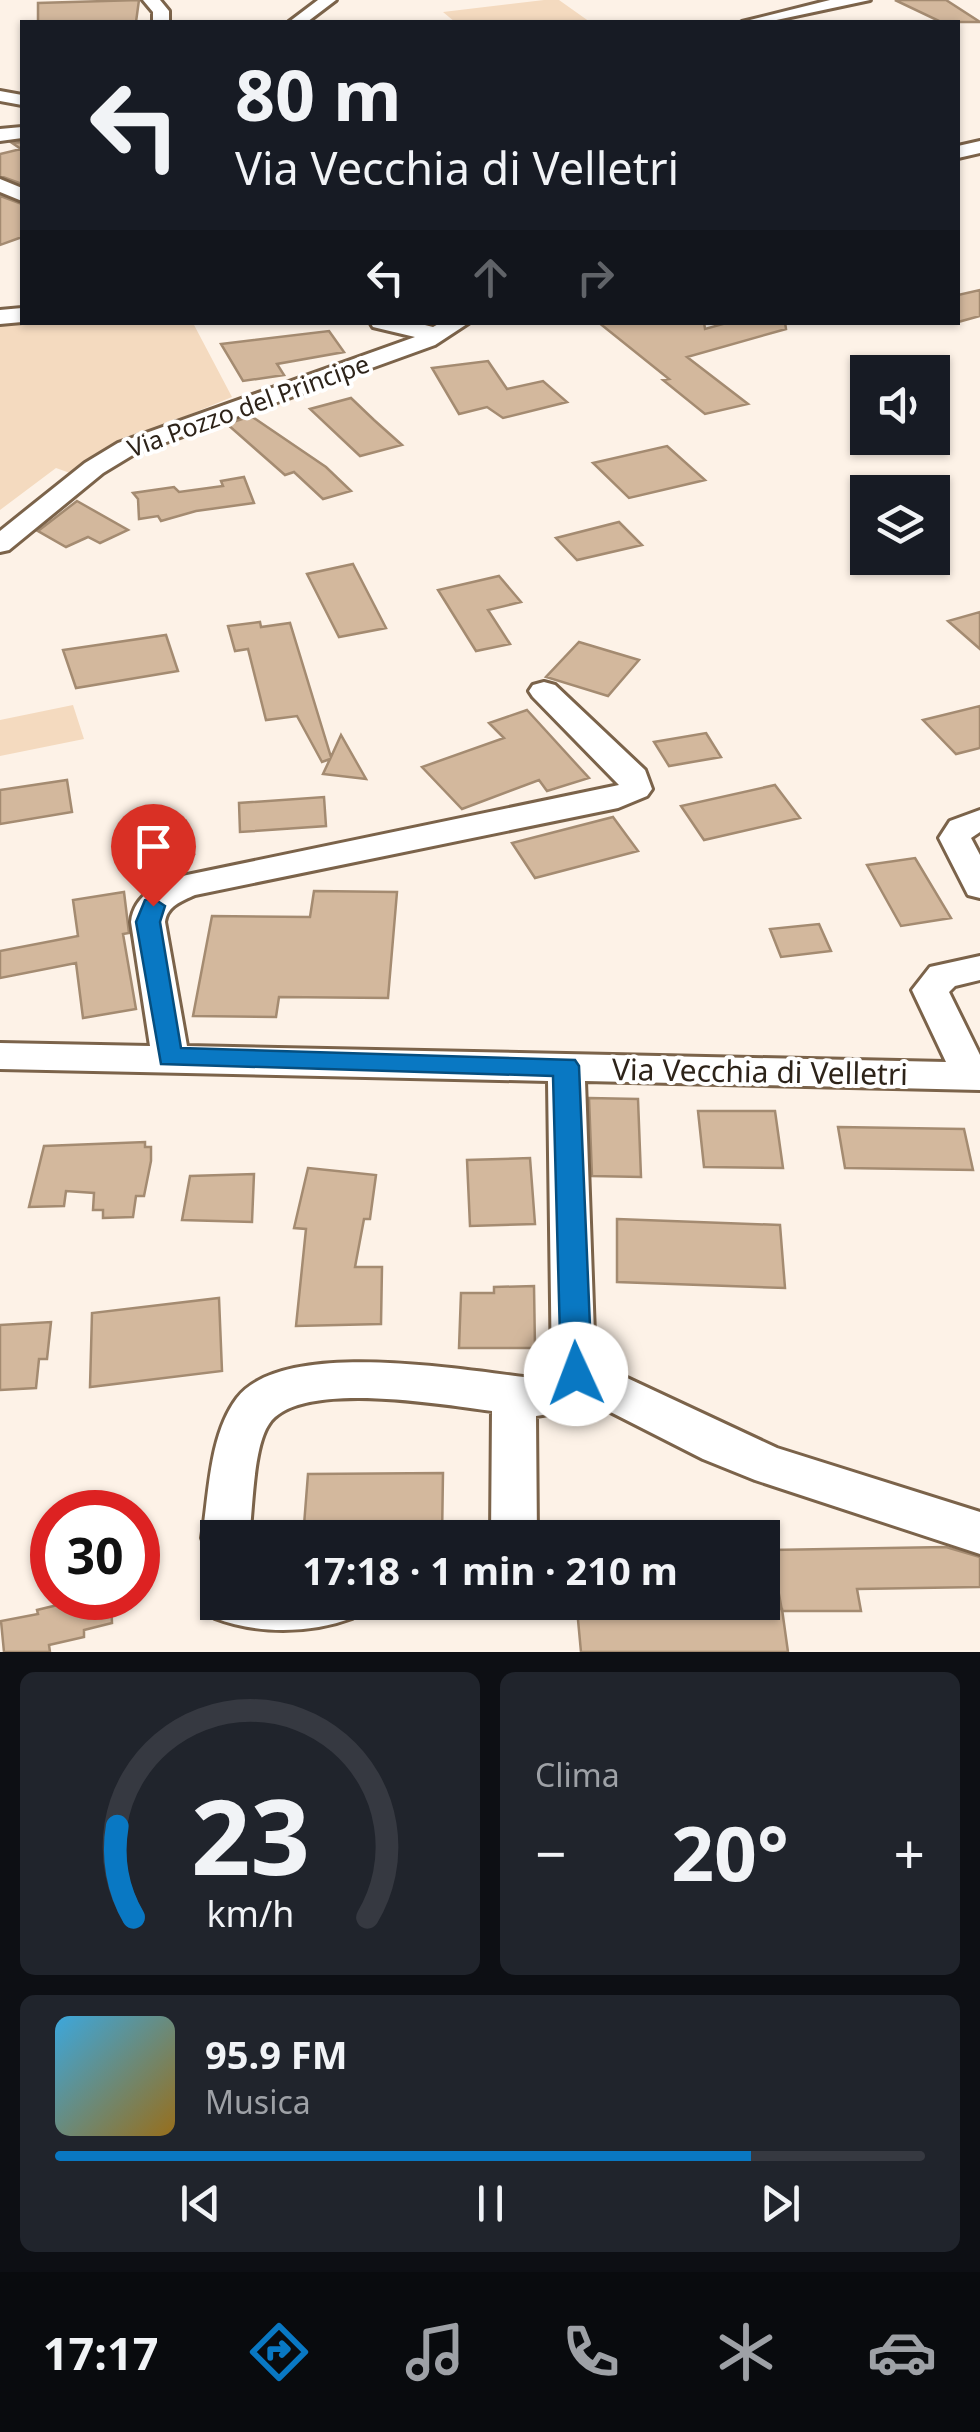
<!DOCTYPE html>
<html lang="it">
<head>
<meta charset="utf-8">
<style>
  :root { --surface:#171b24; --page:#20242c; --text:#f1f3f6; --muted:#9ea1a6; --line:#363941; --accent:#0978c3 }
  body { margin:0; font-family:"Noto Sans",sans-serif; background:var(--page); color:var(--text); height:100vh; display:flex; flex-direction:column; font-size:38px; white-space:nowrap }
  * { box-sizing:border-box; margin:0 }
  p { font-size:32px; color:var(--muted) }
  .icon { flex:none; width:55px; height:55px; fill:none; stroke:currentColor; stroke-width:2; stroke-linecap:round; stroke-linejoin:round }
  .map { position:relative; height:1652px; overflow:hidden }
  .side { display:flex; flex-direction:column; gap:20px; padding:20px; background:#0d0f14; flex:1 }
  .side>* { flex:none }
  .banner { position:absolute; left:20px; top:20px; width:940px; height:305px; border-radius:0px; box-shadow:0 2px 8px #0004; background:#171b24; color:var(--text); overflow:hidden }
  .controls { position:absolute; left:850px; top:355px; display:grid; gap:20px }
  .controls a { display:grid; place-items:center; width:100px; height:100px; border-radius:0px; background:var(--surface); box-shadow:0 2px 8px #0004; font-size:50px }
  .speed { position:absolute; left:30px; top:1490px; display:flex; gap:20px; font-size:50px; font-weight:700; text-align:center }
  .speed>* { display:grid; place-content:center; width:130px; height:130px; border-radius:50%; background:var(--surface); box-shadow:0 2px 8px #0004; line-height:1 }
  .speed .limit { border:15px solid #d22; background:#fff; color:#111 }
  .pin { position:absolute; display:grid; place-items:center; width:85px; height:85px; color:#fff; margin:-102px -42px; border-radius:50% 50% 50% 0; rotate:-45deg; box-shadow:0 0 10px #0007 }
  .pin .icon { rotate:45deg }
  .me { position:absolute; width:110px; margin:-55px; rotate:358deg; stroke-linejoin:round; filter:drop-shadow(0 0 8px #0008) }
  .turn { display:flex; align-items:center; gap:35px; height:210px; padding:0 50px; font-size:45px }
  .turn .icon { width:130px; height:130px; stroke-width:2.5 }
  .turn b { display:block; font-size:70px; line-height:85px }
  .lanes { display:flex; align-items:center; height:95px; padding:0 50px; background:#0003; justify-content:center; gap:50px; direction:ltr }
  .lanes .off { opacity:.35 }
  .big { font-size:75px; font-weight:700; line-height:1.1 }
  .side .widget { flex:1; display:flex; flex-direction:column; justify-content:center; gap:15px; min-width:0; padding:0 35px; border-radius:15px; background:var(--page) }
  .side .dial { align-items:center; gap:0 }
  .dial svg { height:260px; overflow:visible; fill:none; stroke:var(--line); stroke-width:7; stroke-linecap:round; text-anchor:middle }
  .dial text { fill:var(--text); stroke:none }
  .song { display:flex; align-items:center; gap:30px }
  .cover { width:120px; height:120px; border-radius:15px; background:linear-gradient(135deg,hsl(200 70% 55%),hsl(40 70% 35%)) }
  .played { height:10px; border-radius:5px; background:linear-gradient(90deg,var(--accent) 80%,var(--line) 80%) }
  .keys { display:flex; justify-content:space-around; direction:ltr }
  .heat { display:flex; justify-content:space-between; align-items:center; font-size:55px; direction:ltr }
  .side .tiles { flex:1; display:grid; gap:20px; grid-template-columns:1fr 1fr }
  .widget:last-child { grid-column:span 2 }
  .trip { position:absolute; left:200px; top:1520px; width:580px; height:100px; border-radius:0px; background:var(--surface); box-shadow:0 2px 8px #0004; font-weight:700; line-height:100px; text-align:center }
  .tabs { display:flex; height:160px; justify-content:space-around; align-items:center; background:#090b0e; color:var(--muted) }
  .tabs .icon { width:70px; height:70px }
  .tabs .selected { color:var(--accent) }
  .tabs b { font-size:45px; color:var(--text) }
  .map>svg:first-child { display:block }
  .green { fill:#f4dabf }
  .building { fill:#d3b89d; stroke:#a48b71; stroke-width:2.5 }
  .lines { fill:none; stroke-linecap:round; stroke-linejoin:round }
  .minor-casing { stroke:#7b634a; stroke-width:6 }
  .minor { fill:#fff; fill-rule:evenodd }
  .route { fill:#0978c3; stroke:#064e7f; stroke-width:2.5 }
  .labels { text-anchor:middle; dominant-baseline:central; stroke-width:8; stroke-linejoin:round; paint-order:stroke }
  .far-street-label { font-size:25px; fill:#2d2319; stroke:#fff }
  .street-label { font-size:30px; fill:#2d2319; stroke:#fff }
</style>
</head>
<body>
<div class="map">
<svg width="980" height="1652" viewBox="0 0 980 1652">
  <rect width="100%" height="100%" fill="#fdf2e7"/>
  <path class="green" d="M544,0h15l31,22h-135l-12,-10z
    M22,320l171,3 39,74 -116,48 -46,28 -14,-5 -56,42v-189z
    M73,705l11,34 -84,17v-36z"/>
  <path class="building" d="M139,0l-3,22h-98v-19z
    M895,0h51l34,22h-39z
    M22,142v42l-22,-8v-22l21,-5 -9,-6z
    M0,196l22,8v33l-22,8z
    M980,290v26l-22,6v-27z
    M598,322h106l1,7 25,-7h55l1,7 -99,28 61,47 -43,10 -42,-34 6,-1z
    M329,331l15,21 -67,12 7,11 -41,6 -22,-37z
    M488,361l19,28 36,-8 24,21 -64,16 -16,-11 -28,7 -27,-46z
    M351,398l23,22 28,25 -42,11 -50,-47z
    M251,416l75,51 25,24 -28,8 -29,-27 -9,3 -58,-51z
    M667,446l38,34 -76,18 -36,-35z
    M244,477l10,26 -58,8 -35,10 -3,-5 -19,3 -1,-20 -5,-6 41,-6 5,5 44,-6 -2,-5z
    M77,501l51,29 -28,13 -12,-6 -22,10 -28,-16z
    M619,522l23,23 -65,15 -21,-22z
    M353,564l33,64 -47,9 -32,-63z
    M499,576l22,26 -33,8 22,34 -34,7 -38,-61z
    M980,612v37l-32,-28z
    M260,622l1,5 29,-4 41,134 10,-22 25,44 -43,-5 7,-15 -8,3 -25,-46 -31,4 -18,-71 -13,2 -7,-25z
    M166,635l12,36 -102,17 -13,-38z
    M579,642l60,18 -31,36 -62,-19z
    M980,706v42l-24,6 -33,-34z
    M527,710l62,68 -42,13 -8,-11 -77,29 -40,-42 82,-29 -15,-15z
    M706,733l15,24 -52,9 -15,-24z
    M67,780l5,32 -72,12v-34z
    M775,785l25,33 -96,22 -23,-34z
    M324,797l2,29 -86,6 -1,-29z
    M613,817l25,34 -103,27 -23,-35z
    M186,821l8,33 -46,8 -7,-33z
    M915,858l36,60 -50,8 -34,-61z
    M314,891l83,1 -9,106 -109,-1 -3,20 -83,-1 19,-100 98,1z
    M124,892l5,41 -6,1 13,75 -53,9 -7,-55 -76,15v-27l78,-15 -5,-36z
    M819,924l12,27 -50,6 -11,-28z
    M589,1098l49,1 3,78 -49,-1z
    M698,1111h77l8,57 -79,-1z
    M838,1127l126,2 9,41 -128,-2z
    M145,1142v5h6v14l-7,35h-8l-3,21 -30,1v-8h-10l1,-17 -28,-2 -2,15 -35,1 15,-61z
    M530,1158l5,66 -65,2 -3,-66z
    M308,1168l68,7 -6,44h-6l-9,48h27l-1,57 -85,2 10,-97 -12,-1z
    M254,1174l-2,48 -70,-2 8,-44z
    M617,1219l163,6 5,63 -168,-6z
    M534,1286l1,62h-76l2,-55h33v-6z
    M219,1298l3,73 -132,16 2,-74z
    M51,1322l-4,37h-8l-3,29 -36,2v-65z
    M443,1473l-1,65h-139l5,-64z
    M946,1547l34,10v30l-123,2 4,22h-79l-11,-61z
    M70,1598h41l1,25 -28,7v7l-35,8 1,7h-46l-3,-31 37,-7 -1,-4 33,-8z
    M719,1604v4l63,1 6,43h-207l-4,-43z"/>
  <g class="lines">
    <defs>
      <path id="minor" d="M143,0h17l9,11v11h-16v-10z
        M318,0h18l-29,22h-18z
        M830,0h40l-103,22h-25z
        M0,91l22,4v10l-22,-4z
        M22,127v11l-22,3v-12z
        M980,141v12l-22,5v-12z
        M0,179l22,9v13l-22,-9z
        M22,308v14l-22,2v-14z
        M370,322h43l20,5 9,-5h28l-35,23 -299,108 -33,20 -94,77 -9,2v-21l85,-68 33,-20 297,-106 -42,-10z
        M544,682l11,3 90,85 7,19 -5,7 -29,12 -423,87c-13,6 -28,11 -30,27l22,124 759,16 -34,-72 18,-23 50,-11v24l-25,6 -6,6 31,63v35l-395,-9 10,282 182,85 203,64v42l-225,-74 -52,-21 -118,-60 -23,13 -26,4 1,122h-46l1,-127c-48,-6 -193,-32 -223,13 -16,23 -16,85 -20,114h-31v18l-10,-3 -6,-15c7,-43 7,-103 35,-140 48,-62 234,-26 304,-19l11,-4 -4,-294 -548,-12v-26l150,3 -19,-124c3,-29 31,-40 56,-47l432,-90 -86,-88 -4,-6 4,-6z
        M980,810v22l-9,6 9,17v43l-12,-3 -29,-57 11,-17z
        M218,1585v17h141l-7,16c-42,16 -96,16 -137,0l-7,-16z"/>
    </defs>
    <use href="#minor" class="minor-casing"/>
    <use href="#minor" class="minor"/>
  </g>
  <path class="route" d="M153,898l12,8 -5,16 21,126 394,12 4,6 13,308 -5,9 -11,4 -10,-4 -5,-9 -8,-298 -392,-12 -25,-142 9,-22z"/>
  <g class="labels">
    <g class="far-street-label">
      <text transform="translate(248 405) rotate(-20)">Via Pozzo del Principe</text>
    </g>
    <g class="street-label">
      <text transform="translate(760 1071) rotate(1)">Via Vecchia di Velletri</text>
    </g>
  </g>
</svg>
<div class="controls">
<a><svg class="icon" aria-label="sound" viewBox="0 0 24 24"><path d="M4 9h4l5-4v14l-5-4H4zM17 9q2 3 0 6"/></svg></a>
<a><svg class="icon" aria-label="layers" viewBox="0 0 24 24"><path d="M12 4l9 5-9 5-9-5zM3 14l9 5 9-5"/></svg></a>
</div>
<div class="speed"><div class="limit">30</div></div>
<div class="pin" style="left:153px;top:906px;background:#d93025"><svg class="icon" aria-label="arrive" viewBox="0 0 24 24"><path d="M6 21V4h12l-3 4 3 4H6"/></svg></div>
<svg class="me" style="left:576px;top:1374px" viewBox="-20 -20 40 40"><circle r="19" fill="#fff"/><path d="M0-13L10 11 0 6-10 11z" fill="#0978c3"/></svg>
<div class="trip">17:18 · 1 min · 210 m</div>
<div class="banner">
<div class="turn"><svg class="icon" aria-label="left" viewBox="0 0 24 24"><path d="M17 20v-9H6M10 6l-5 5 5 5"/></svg><div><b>80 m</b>Via Vecchia di Velletri</div></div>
<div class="lanes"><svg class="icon" aria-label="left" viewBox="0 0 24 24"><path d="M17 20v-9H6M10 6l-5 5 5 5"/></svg><svg class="icon off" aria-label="ahead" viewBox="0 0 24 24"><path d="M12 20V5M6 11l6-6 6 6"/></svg><svg class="icon off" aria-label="right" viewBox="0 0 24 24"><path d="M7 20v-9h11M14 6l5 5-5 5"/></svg></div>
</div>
</div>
<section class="side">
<div class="tiles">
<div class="widget dial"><svg viewBox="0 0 100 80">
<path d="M14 69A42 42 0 1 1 86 69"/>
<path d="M14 69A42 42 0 0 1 9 41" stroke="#0978c3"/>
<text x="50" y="56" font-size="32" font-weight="700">23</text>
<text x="50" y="72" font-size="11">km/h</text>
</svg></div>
<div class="widget"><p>Clima</p>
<div class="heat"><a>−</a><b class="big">20°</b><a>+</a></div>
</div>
<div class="widget">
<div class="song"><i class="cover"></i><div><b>95.9 FM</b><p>Musica</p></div></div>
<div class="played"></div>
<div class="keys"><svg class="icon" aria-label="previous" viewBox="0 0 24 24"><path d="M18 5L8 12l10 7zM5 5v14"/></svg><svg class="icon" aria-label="pause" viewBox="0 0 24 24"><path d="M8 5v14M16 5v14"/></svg><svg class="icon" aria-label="next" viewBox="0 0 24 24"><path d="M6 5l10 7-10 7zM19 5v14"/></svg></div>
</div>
</div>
</section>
<nav class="tabs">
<b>17:17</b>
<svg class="icon selected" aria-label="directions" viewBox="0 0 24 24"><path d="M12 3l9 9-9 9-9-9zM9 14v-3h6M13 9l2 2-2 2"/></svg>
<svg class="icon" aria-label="music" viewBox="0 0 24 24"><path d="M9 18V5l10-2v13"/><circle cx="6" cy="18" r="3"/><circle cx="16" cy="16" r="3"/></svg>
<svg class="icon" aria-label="phone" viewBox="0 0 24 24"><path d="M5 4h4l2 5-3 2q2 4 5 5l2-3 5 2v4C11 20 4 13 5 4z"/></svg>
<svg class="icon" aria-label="climate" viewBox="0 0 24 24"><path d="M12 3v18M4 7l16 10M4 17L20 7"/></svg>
<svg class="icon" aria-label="car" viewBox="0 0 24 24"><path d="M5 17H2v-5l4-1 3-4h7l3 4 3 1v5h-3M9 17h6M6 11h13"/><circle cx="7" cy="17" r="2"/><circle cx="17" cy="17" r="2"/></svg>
</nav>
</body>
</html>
